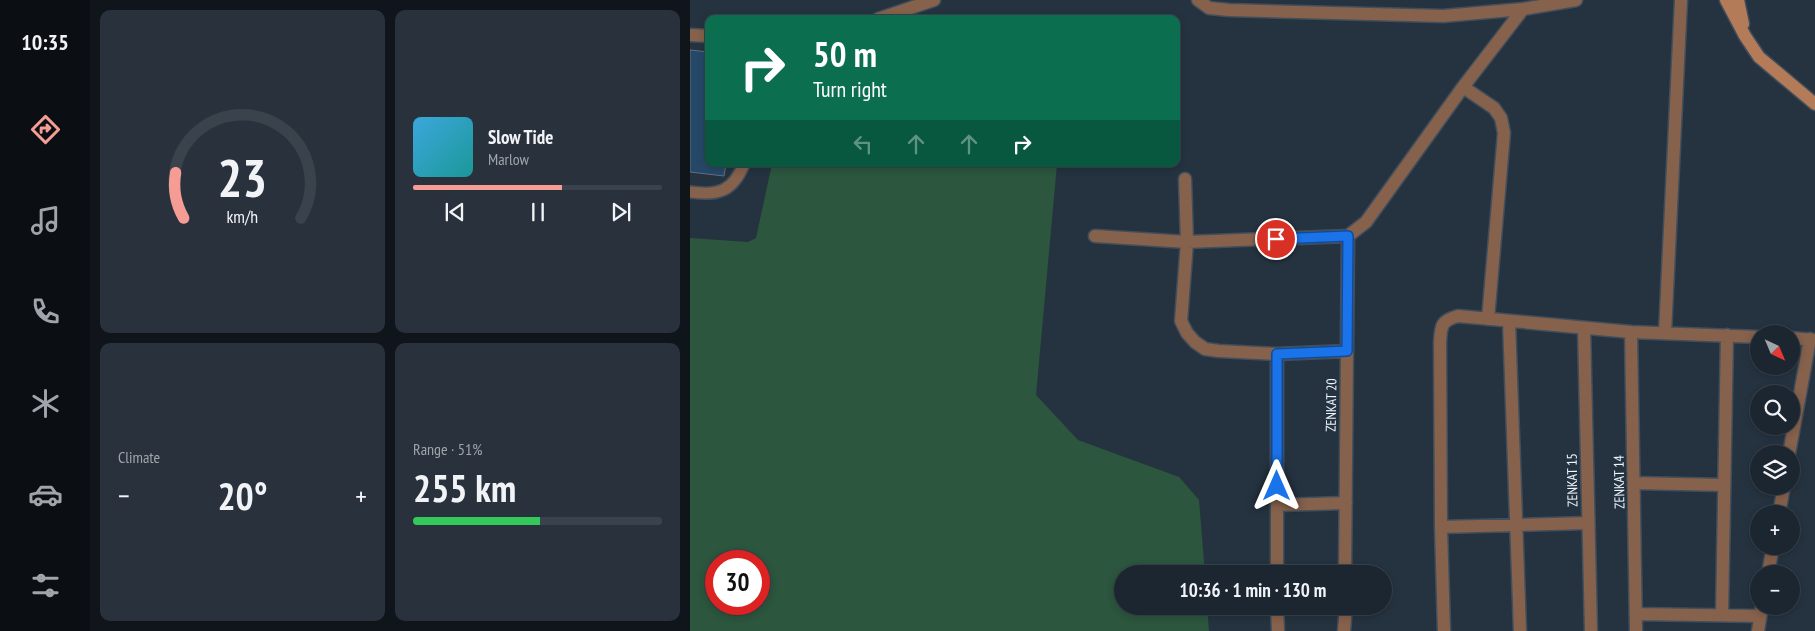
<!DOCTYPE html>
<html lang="en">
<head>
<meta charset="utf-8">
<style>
  :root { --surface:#1c2630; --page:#29323c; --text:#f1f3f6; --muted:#a0a5ab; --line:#3a434c; --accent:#f59c95 }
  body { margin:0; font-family:"PT Sans Narrow",sans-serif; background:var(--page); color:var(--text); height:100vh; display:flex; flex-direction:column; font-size:19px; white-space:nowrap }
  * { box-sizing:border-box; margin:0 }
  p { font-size:16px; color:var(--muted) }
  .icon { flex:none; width:28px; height:28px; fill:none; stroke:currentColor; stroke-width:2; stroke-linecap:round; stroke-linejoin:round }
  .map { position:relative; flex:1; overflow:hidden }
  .sheet { display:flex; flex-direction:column; gap:10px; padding:10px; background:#0f151a; width:600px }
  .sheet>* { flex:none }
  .hud { position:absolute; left:15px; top:15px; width:475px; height:152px; border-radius:10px; box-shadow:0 2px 8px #0003,0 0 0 1px var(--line); background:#0b6e4f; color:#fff; overflow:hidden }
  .needle { width:32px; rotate:136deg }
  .buttons { position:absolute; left:1060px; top:325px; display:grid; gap:10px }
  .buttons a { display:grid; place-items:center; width:50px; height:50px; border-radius:50%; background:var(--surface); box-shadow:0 2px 8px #0003,0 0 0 1px var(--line); font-size:25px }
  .speed { position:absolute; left:15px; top:550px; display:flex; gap:10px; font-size:25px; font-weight:700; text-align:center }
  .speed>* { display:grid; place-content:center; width:65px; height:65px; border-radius:50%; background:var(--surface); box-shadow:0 2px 8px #0003,0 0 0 1px var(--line); line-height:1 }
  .speed .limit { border:8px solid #d22; background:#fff; color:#111 }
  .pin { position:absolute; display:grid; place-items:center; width:42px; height:42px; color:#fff; margin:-21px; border:2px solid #fff; border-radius:50%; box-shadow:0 1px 5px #0007 }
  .me { position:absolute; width:55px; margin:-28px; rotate:0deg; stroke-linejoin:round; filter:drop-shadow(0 0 4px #0008) }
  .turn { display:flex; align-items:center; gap:18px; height:105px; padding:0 25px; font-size:22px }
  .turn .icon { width:65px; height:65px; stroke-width:2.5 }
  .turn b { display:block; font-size:35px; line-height:42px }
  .lanes { display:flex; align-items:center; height:48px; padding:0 25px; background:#0003; justify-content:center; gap:25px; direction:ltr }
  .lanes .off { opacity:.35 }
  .big { font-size:38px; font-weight:600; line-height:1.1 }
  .sheet .tile { flex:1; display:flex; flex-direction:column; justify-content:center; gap:8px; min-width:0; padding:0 18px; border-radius:10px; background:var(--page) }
  .sheet .dial { align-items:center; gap:0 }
  .dial svg { height:130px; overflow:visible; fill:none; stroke:var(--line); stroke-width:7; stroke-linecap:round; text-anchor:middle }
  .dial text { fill:var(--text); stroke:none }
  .song { display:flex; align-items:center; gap:15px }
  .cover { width:60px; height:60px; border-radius:8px; background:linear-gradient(135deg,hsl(200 70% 55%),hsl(180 70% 35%)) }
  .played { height:5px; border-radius:2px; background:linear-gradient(90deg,var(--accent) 60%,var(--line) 60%) }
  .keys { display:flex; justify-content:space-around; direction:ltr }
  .heat { display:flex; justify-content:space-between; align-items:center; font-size:28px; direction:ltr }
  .charge { height:8px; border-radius:4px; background:linear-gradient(90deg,#34c759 51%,var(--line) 0) }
  .sheet .tiles { flex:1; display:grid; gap:10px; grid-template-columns:repeat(2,1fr) }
  .trip { position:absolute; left:424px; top:565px; width:278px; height:50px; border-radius:25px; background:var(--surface); box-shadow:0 2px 8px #0003,0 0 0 1px var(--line); font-weight:600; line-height:50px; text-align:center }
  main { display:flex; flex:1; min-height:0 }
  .tab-bar { display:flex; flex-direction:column; width:90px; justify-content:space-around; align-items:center; background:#0b0f13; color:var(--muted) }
  .tab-bar .icon { width:35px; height:35px }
  .tab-bar .on { color:var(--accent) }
  .tab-bar b { font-size:22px; color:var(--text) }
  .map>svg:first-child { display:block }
  .green { fill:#2c563e; fill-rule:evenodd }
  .building { fill:#264868; stroke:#61707f }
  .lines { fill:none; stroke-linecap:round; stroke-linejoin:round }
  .lane-casing { stroke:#414e5b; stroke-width:14 }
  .street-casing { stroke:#414e5b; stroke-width:15 }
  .secondary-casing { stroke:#414e5b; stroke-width:15 }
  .lane { stroke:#86614c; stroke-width:11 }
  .street { stroke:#86614c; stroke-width:12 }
  .secondary { stroke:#b47b59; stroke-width:12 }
  .route-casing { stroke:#114b97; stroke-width:12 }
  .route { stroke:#1a73e8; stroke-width:9 }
  .labels { text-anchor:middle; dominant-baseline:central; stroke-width:5; stroke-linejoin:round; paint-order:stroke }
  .street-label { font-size:14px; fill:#edf6ff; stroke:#253340 }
</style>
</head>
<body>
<main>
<nav class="tab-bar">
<b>10:35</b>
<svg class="icon on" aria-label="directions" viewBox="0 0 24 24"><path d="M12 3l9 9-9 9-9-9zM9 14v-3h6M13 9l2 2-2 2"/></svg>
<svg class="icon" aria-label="music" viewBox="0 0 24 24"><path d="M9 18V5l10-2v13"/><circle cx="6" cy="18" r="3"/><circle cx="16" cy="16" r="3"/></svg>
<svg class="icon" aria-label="phone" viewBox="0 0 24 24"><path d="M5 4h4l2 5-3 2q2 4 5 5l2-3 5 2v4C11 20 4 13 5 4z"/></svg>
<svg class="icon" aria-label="climate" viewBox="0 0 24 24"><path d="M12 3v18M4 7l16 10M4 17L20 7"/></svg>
<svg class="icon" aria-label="car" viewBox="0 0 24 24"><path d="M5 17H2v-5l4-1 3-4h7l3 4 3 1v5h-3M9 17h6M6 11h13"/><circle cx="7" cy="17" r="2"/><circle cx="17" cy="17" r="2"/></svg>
<svg class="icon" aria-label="filters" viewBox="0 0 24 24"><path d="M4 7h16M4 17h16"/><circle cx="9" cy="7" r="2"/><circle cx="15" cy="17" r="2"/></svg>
</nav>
<section class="sheet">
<div class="tiles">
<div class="tile dial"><svg viewBox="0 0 100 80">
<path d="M14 69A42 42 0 1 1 86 69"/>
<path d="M14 69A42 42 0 0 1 9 41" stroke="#f59c95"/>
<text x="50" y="56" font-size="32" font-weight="700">23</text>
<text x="50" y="72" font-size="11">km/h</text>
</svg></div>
<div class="tile">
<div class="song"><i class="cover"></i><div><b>Slow Tide</b><p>Marlow</p></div></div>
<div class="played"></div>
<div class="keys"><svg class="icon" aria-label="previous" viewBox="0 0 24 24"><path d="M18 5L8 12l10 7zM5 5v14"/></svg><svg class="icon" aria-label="pause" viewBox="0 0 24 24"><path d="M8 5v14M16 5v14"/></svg><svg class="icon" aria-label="next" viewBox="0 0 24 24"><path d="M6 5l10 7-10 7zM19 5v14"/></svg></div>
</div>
<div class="tile"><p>Climate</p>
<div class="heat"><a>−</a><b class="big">20°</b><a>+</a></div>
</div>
<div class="tile"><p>Range · 51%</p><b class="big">255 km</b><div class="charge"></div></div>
</div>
</section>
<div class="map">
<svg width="1125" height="631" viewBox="0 0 1125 631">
  <rect width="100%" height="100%" fill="#253340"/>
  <path class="green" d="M82,164h285l-21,231 42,45 101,37 20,23 6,74h-83v32h85l2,25h-519v-393l58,4 8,-4zM26,561h43v43h-43z"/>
  <path class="building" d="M0,50l19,2v112h17l-2,12 -34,-4z"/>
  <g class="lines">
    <defs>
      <path id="lane" d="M0,192c29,4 43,-1 54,-28"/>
      <path id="street" d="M508,0l11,8 20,2 214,6 80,-7 53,-9
        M188,19l56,-19
        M0,35l19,1
        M773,87l31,21 7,10 3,15 -16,186
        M495,179l2,63 -6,79 6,12 8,9 10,7 14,2 58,3v220
        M405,236l92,6 161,-6 18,-14 97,-135 60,-78
        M819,321l11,310
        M894,328l7,303
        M941,332l5,299
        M975,333l16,-333
        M1101,338l24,2
        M587,354l70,-3
        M1099,454l21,-115
        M944,483l90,2
        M587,505l69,-2
        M1089,514l5,-28
        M751,527l147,-4
        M655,574l3,-338
        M1078,574l5,-28
        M587,606l1,25
        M946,614l124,2
        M1032,615l5,-280
        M654,631l2,-25
        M754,631l-3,-104 -1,-184c1,-16 0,-22 18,-27l173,16 128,5
        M1068,631l4,-25"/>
      <path id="secondary" d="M1036,0l19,36 14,21 56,47
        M1048,0l5,24"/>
    </defs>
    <use href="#lane" class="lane-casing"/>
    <use href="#street" class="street-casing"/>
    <use href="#secondary" class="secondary-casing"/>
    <use href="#lane" class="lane"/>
    <use href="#street" class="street"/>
    <use href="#secondary" class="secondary"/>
  </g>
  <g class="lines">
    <defs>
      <path id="route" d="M586,239l72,-3 -1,115 -70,3v132"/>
    </defs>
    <use href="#route" class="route-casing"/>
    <use href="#route" class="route"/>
  </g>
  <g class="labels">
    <g class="street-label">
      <text transform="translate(641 405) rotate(-89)">ZENKAT 20</text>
      <text transform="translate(882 480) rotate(-91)">ZENKAT 15</text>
      <text transform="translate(929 482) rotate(-91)">ZENKAT 14</text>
    </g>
  </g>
</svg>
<div class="buttons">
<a><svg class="needle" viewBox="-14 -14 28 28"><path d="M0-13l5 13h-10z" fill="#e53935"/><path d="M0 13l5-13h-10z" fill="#a0a5ab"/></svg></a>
<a><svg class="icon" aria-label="search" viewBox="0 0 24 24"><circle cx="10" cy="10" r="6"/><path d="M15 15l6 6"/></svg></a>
<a><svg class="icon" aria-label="layers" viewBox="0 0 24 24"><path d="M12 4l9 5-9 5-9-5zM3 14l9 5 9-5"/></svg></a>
<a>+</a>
<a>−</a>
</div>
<div class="speed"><div class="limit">30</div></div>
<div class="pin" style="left:586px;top:239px;background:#d93025"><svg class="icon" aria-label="arrive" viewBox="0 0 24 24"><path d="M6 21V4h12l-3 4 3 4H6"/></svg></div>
<svg class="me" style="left:587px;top:486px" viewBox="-20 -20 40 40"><path d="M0-17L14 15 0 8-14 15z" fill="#1a73e8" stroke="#fff" stroke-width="4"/></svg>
<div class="trip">10:36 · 1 min · 130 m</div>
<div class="hud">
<div class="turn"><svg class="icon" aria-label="right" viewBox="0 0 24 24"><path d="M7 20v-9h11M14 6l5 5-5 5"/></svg><div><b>50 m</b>Turn right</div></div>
<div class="lanes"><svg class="icon off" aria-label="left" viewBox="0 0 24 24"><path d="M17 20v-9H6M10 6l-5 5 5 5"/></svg><svg class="icon off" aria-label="ahead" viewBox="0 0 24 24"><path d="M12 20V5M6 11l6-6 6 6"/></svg><svg class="icon off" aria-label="ahead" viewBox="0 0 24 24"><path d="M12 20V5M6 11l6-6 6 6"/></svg><svg class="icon" aria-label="right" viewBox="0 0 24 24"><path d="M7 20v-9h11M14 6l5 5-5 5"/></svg></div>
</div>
</div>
</main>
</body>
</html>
